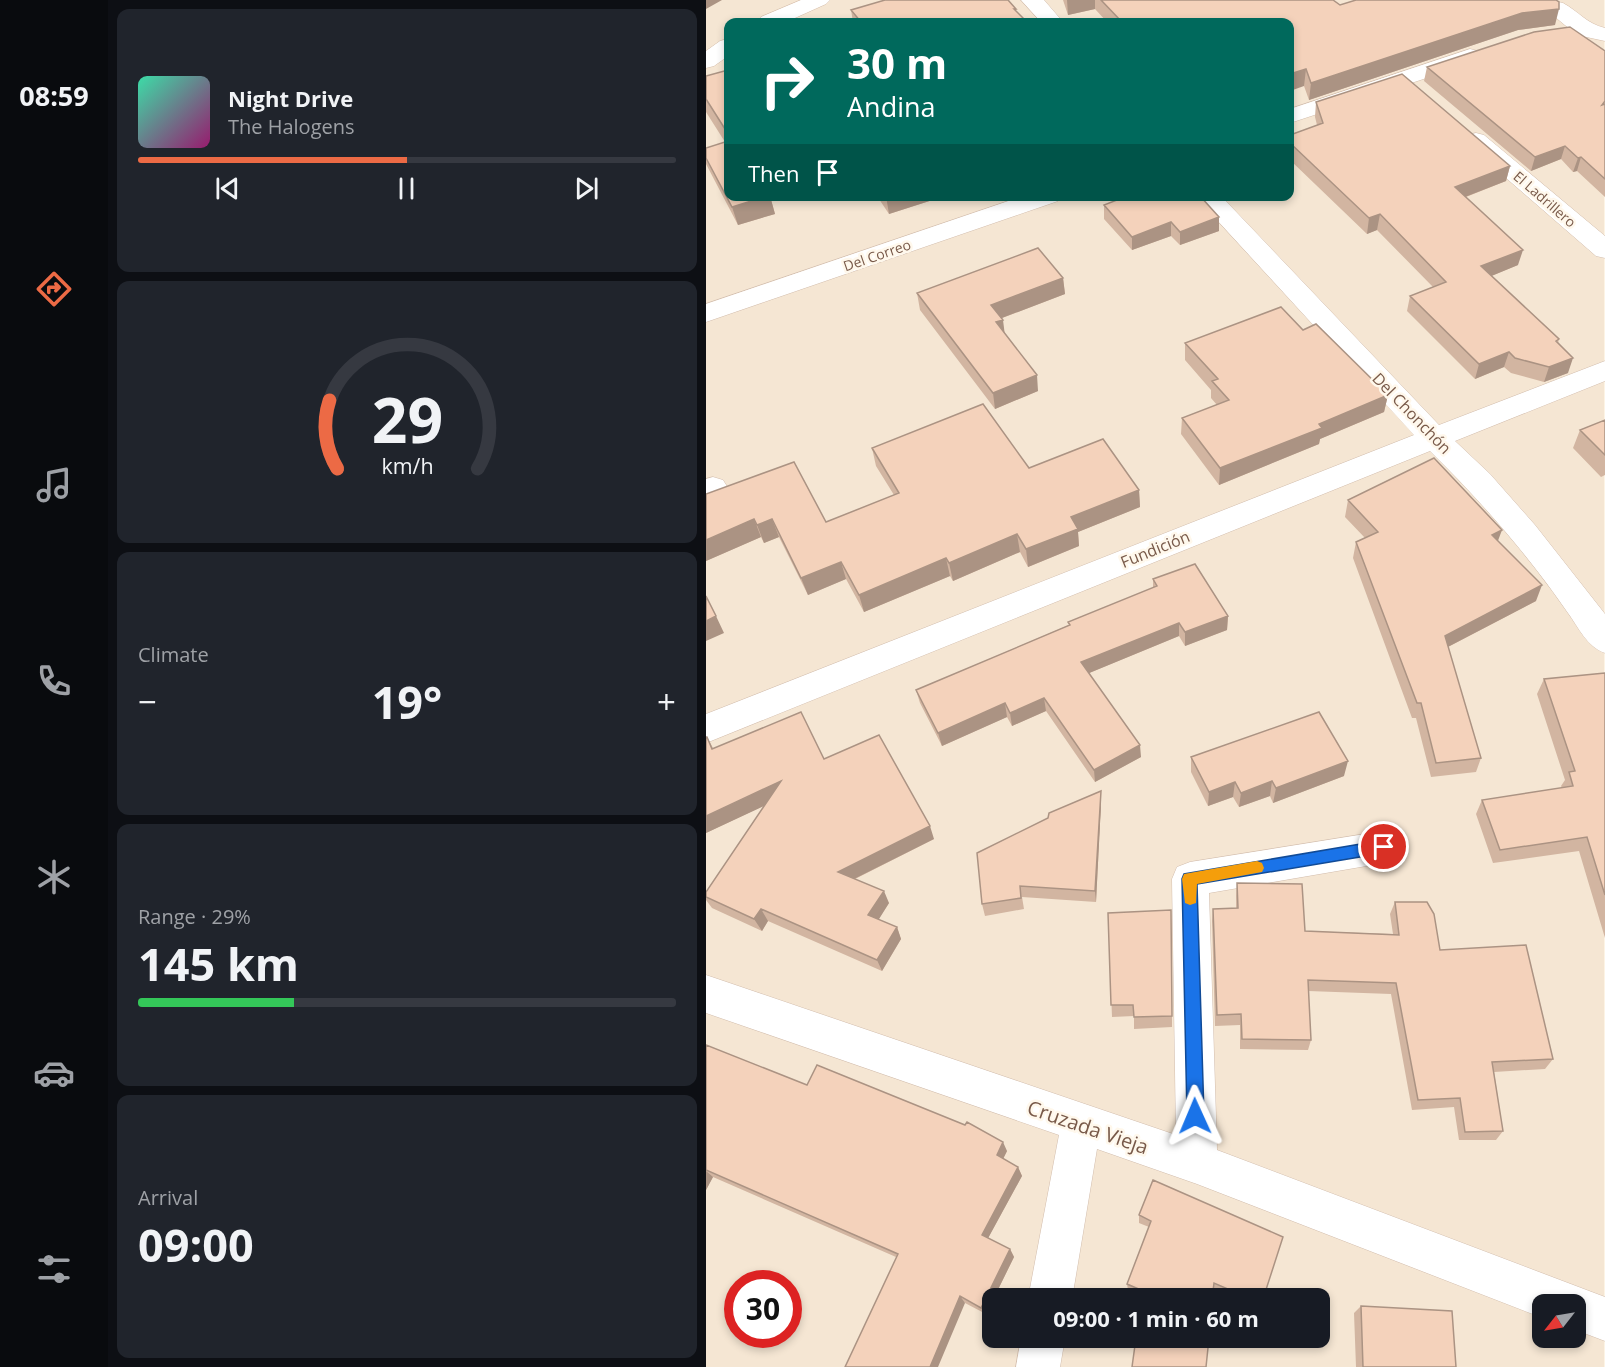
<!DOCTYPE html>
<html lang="en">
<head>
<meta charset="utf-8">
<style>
  :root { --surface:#171b24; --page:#20242c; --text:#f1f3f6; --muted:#9ea1a6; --line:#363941; --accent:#ec6a45 }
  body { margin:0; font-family:"Open Sans",sans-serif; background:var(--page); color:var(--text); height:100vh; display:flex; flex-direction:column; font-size:22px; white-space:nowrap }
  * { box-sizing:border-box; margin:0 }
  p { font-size:20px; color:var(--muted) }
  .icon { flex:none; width:33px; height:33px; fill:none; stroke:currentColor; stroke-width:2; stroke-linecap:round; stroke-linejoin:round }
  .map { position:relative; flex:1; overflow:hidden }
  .panel { display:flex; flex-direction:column; gap:9px; padding:9px; background:#0d0f14; width:598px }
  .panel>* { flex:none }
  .top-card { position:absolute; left:18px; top:18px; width:570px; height:183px; border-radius:12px; box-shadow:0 3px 9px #0003; background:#00695c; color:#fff; overflow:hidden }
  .needle { width:39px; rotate:239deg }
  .tools { position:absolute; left:826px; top:1294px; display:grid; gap:12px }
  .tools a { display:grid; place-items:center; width:54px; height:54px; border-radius:12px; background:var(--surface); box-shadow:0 3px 9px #0003; font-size:30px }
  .speed { position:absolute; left:18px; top:1270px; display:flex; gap:12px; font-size:30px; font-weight:700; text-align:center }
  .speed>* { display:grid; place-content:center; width:78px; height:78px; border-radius:50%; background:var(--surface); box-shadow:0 3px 9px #0003; line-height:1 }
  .speed .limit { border:9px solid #d22; background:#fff; color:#111 }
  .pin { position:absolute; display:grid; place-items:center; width:51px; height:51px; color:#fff; margin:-26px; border:3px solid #fff; border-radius:50%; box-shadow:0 2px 6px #0007 }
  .me { position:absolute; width:66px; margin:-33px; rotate:359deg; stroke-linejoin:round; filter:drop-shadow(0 0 4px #0008) }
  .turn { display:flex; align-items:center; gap:21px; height:126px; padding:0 24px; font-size:27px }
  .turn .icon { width:78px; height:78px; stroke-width:2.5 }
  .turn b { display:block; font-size:42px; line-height:51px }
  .then { display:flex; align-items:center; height:57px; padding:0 24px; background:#0003; gap:12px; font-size:22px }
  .big { font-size:45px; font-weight:700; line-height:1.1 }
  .panel .card { flex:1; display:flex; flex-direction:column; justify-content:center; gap:9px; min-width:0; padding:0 21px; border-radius:12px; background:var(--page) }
  .panel .dial { align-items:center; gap:0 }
  .dial svg { height:156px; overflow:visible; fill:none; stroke:var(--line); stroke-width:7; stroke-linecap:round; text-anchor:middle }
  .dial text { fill:var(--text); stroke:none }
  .song { display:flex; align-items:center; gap:18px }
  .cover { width:72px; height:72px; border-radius:9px; background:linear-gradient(135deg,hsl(160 70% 55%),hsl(320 70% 35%)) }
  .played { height:6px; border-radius:3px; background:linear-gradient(90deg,var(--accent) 50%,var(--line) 50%) }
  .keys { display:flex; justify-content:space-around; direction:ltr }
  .heat { display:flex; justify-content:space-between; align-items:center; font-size:33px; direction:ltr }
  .charge { height:9px; border-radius:4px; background:linear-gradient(90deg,#34c759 29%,var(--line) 0) }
  .trip { position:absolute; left:276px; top:1288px; width:348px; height:60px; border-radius:12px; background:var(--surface); box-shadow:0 3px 9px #0003; font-weight:700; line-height:60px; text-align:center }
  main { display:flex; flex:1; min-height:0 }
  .tab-bar { display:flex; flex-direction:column; width:108px; justify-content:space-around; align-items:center; background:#090b0e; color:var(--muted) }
  .tab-bar .icon { width:42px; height:42px }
  .tab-bar .on { color:var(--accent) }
  .tab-bar b { font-size:27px; color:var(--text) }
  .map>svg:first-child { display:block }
  .residential { fill:#f5e6d3; fill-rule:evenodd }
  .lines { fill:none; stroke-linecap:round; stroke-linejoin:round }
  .street-casing { stroke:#d2bdad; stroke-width:1 }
  .secondary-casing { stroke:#d5bdaa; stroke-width:1 }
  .street { fill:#fff; fill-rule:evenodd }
  .secondary { fill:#fff; fill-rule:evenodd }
  .wall { fill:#d2b5a1 }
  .shaded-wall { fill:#ab9383 }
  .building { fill:#f4d2bb; stroke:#ab9383; stroke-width:1.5 }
  .route { fill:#1a73e8; stroke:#114b97; stroke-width:1.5 }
  .slow { fill:#f59e0b }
  .labels { text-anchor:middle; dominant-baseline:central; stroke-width:5; stroke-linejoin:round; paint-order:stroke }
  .far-street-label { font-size:14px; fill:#785949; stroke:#fff8ec }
  .street-label { font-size:16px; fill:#785949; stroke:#fff8ec }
  .near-street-label { font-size:20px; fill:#785949; stroke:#fff8ec }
</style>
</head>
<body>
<main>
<nav class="tab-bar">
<b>08:59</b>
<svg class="icon on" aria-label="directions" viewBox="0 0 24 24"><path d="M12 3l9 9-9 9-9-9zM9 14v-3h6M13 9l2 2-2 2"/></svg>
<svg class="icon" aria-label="music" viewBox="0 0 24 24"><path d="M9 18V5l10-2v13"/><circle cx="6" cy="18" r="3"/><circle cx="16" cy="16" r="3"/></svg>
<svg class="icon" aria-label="phone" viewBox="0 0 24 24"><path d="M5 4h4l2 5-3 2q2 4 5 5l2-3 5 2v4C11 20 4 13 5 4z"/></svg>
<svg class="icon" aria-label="climate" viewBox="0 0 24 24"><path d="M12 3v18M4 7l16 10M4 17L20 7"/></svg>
<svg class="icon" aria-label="car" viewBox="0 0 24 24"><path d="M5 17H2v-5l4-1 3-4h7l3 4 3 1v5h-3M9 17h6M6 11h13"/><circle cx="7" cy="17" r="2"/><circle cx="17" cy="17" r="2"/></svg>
<svg class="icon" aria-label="filters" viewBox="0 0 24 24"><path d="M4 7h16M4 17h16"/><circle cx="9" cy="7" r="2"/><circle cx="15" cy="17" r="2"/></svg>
</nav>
<section class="panel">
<div class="card">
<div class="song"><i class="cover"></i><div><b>Night Drive</b><p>The Halogens</p></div></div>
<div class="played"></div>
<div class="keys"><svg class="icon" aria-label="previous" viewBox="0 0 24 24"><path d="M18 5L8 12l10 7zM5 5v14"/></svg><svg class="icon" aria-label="pause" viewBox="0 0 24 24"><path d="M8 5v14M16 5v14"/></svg><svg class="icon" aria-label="next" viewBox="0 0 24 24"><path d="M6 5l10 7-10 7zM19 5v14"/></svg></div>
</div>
<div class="card dial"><svg viewBox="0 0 100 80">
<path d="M14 69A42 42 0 1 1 86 69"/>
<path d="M14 69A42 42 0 0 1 10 34" stroke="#ec6a45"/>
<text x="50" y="56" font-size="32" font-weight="700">29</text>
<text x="50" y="72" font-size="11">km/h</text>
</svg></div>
<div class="card"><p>Climate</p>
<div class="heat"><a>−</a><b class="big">19°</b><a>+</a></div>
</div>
<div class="card"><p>Range · 29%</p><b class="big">145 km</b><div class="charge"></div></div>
<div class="card"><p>Arrival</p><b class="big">09:00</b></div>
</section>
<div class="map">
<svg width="899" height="1367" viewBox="0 0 899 1367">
  <rect width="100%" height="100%" fill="#fdf4e5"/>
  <path class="residential" d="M0,0h898v1367h-898zM22,22h562v174h-562zM32,1284h50v51h-50zM286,1299h328v39h-328zM837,1305h33v33h-33z"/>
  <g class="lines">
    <defs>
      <path id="street" d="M315,0h23l19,22h-22z
        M764,49l8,2 3,5 -3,5 -188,62v-14z
        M770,133l8,2 121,101v22l-9,-2 -128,-111 -4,-5 4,-5z
        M317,196h38l-3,5 -352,121v-18z
        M489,196h26l218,229 166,-64v20l-150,60 35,33 45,51 70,89v39c-18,-6 -26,-25 -37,-40 -40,-58 -87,-112 -138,-162l-724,292v-29l708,-279z
        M7,477l10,3 5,8 -5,8 -17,5v-22z
        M678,831l13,5 5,11 -5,11 -13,5 -175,30 8,257 388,147v44l-29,-11v-25h-33v13l-346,-134 -100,-35 -25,150h-44l31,-164 -353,-122v-38l470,160 -4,-256 5,-12 13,-5z
        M315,1338h44l-5,29h-44z"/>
      <path id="secondary" d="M95,0h29l-4,4 -40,18h-28l3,-5z
        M817,0c13,0 28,0 40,3 15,8 24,21 42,25v13l-28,-6 -28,-23 -22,-8z
        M22,39v17l-14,10 -8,2v-17l14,-10z"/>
    </defs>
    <use href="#street" class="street-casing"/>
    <use href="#secondary" class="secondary-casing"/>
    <use href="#street" class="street"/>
    <use href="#secondary" class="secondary"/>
  </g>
  <path class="wall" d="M357,0h270l7,5 215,20 -37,5 -209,70 -5,-14 -14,-64h-183l-12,-13 -27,6z
    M310,9v3l11,10h-174l-2,-12z
    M899,51v146l-28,-26 -4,1 -12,-13 -30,12 -107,-90 3,-14z
    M22,70v126h42l5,18 -37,11 -32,-61v-16l19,-6 -19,-30v-36z
    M610,102l194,64 -4,15 -40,16 52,68 -27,11 68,63 -1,4 10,30 -24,9 -33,-9 -7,-6 -29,12 -68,-68 3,-15 23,-9 -56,-57 -10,4 -77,-74v-25l27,-10 -2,-8z
    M171,196h68l-56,18z
    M398,205l115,26 -39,14 -9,-9 -39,14 -28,-31z
    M357,278l2,16 -63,24 2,15 34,58 -43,18 -75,-99 -3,-17z
    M597,330l85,65 -4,17 -64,27 -1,5 -100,41 -38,-51 1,-16 35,-13 -6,-7v-8l-26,-30v-17z
    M899,420v55l-4,2 -28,-29 7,-18z
    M166,448l157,20 110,22 1,17 -62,25 1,14 -51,21 -8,-15 -67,29 -3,-5 -86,36 -18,-33 -38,16 -29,-58 -15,6 -3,-6 -55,24v-67l120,28 68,-27 -18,-29z
    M642,500l150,41 38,60 -88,46 33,111 -5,14 -45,5 -15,-59h-4l-59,-160 3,-16 9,-4 -20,-21z
    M447,579l75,37 -1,14 -42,16 -6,-10 -90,37 52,84 -46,25 -49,-71 -34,15 -5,-9 -65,29 -22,-43 -4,-13 153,-65 -1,-3 85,-34z
    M899,673v265l-26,-87 -86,12 -17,-49 6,-14 80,-12 -1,-2 4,-6 -28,-86 7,-15z
    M0,737h1l6,11 111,11 110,80 -79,40 34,24 -11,17 19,7 4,12 -19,32 -114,-50 -6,10 -50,-23 -6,-8v-8l59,-87 -59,28z
    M485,757l153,19 -71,27 -3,-7 -31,11 -6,-10 -25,9 -17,-34z
    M395,791v13l-5,98 -74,-5 2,12 -39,7 -3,-12 66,-86z
    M531,883l68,48 88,3 -3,-20 5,-12 45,48 113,109 -8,10 -51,3 9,59 -7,9h-37l-5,-33 -42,3 -21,-116 -83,-3 3,49 -3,10 -68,-1v-24l-25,1 -3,-105 1,-12 23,-1v-12z
    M402,913l64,103v11l-38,2v-13l-22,1z
    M0,1045l101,40 200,66 -4,8 15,8 4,9 -34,62 22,11 4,8 -28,57 -21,-11 -69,-46 -183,-80 -7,13z
    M447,1180l110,119h-28l-22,-10 -72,7 -13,-6 -1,-6 22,-57 -10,-4v-8z
    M655,1306l95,61h-100l-2,-54z"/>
  <path class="shaded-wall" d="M0,0h16l-16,9z
    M361,0h28v9l-27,6z
    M853,9l-4,16 -37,5 -209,70 2,-17 211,-70z
    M600,69l-2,17 -14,5v-17z
    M22,128v12l-3,-11z
    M859,146l-4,13 -30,12 4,-14z
    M875,157l-4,14 -4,1 5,-14z
    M804,166l-4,15 -54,21 3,-15z
    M61,196h3l5,18 -37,11 -6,-18z
    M180,196h59l-56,18z
    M674,214l-3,16 -10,4 2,-16z
    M513,217v14l-39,14v-13z
    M465,222v14l-39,14v-13z
    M817,250l-5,15 -41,17 4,-16z
    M357,278l2,16 -71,27 -3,-16z
    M297,320l2,16 -9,-14z
    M803,352l-5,15 -29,12 4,-15z
    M867,358l-5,15 -24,9 5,-15z
    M331,375l1,16 -43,18 -2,-16z
    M682,395l-4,17 -64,27 -1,5 -100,41 1,-17 99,-44z
    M433,490l1,17 -62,25 1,14 -51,21 -2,-18 45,-32z
    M48,519l7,18 -55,24v-21z
    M66,519l7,18 -15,6 -7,-18z
    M796,530l-6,16 -4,-11z
    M311,534l3,18 -67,29 -4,-18z
    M240,558l4,18 -86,36 -5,-17z
    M135,562l5,17 -38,16 -7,-17z
    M836,585l-6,16 -96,50 5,-15z
    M10,616l8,17 -18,8v-20z
    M522,616l-1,14 -42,16v-14z
    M473,623v13l-97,40 -1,-14z
    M338,698l2,13 -34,15 -2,-13z
    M299,703l2,14 -65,29 -4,-13z
    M434,745l1,12 -46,25 -1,-12z
    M642,761l-4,15 -71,27 3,-15z
    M75,781l7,14 -82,38v-17z
    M566,781l-2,15 -31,11 2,-14z
    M529,782l-2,15 -25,9 1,-14z
    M395,791v13l-5,98 -1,-11z
    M224,826l4,13 -90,45 -6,-12z
    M178,891l5,12 -15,24 -6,-12z
    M55,909l7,12 -6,10 -8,-12z
    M191,927l4,12 -19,32 -5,-11z
    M297,1142l4,9 -7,14 -3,-10z
    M312,1167l4,9 -36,66 -4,-7z
    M0,1171l7,6 -7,13z
    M304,1249l4,8 -28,57 -5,-6z
    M254,1296l5,7 -27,64h-8z"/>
  <path class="building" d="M179,0h123l8,9h-2l13,13h-166l-10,-12z
    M395,0h232l7,5 16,-5h200l3,2v7l-37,4 -211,70 -5,-14 -16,5v-52h-168z
    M864,27l35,24v50l-3,4 3,-1v75l-24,-22 -3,1 -13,-12 -30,11 -108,-90 107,-35z
    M22,70v58l-3,1 -19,-30v-23z
    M696,74l108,92 -55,21 68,63 -42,16 78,73 -3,2 17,17 -24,9 -34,-9 -6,-6 -30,12 -69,-68 36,-14 -66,-68 -11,4 -79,-75v-8l33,-12 -7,-21z
    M22,141v55h39l-35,11 -26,-49v-10z
    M421,196h73l19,21 -39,15 -9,-10 -39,15 -28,-32z
    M332,248l25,30 -72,27 12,15 -7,2 41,53 -44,18 -76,-100z
    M575,307l22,23 13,-6 72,71 -69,29 3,4 -102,40 -38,-50 47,-18 -17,-19 6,-2 -33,-36z
    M277,404l46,64 74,-29 36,51 -68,27 7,12 -52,20 -9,-15 -68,29 -3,-5 -87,37 -18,-33 -40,16 -29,-59 -15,6 -3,-6 -48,21v-46l88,-32 32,60 73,-29 -27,-45z
    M899,420v35l-25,-25z
    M728,458l68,72 -10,5 50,50 -97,51 36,122 -45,5 -15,-60h-4l-61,-161 22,-10 -30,-32z
    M489,564l33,52 -43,16 -6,-9 -98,39 59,83 -46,25 -50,-72 -34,15 -5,-10 -67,30 -22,-43 154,-65 -2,-3 89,-36 -4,-7z
    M0,596l10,20 -10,5z
    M899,673v222l-18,-58 -87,13 -18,-50 91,-14 -4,-14 6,-1 -31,-92z
    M95,712l23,47 55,-24 51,91 -92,46 46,19 -16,24 29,12 -20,33 -116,-51 -7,10 -48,-22v-5l75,-111 -75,35v-79h1l5,12z
    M613,712l29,49 -72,27 -4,-7 -31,12 -6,-11 -26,10 -18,-35z
    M395,791l-6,100 -75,-5 1,12 -39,6 -5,-51 71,-35 1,-5z
    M531,883l65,1 3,47 94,4 -4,-33h32l7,12 6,36 86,-5 27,114 -61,3 11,69 -38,1 -5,-34 -42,2 -22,-117 -88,-3 3,60 -69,-1 -1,-25 -24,1 -4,-106 25,-1z
    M465,910l1,106 -38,1 -1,-12h-22l-3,-92z
    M0,1045l101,40 10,-20 148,60 2,-3 36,20 -6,13 21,12 -36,68 28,14 -29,59 -21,-12 -30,71h-85l53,-113 -192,-84z
    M447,1180l130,57 -20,62h-12l-37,-16 -2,16h-72l1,-9 -14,-6 24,-63 -12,-6z
    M655,1306l91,5 4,56h-93z
    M430,1338h73l-3,29h-74z"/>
  <path class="route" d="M678,840l5,2 2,5 -2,4 -5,2 -187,31 7,232 -3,6 -6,2 -5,-2 -3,-6 -5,-237 2,-5z"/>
  <path class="slow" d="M551,861l5,2 2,5 -2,4 -65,12 -1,19 -6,2 -5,-2 -3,-24 2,-5z"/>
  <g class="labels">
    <g class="far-street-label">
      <text transform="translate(839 199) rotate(41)">El Ladrillero</text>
      <text transform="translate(171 255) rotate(-19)">Del Correo</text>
    </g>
    <g class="street-label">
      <text transform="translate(706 413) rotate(46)">Del Chonchón</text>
      <text transform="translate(449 549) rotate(-22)">Fundición</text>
    </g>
    <g class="near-street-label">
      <text transform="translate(382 1127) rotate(19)">Cruzada Vieja</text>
    </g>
  </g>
</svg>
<div class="tools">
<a><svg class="needle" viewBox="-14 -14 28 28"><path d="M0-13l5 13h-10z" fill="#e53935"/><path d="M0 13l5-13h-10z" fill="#9ea1a6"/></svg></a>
</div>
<div class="speed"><div class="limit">30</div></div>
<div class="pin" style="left:678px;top:847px;background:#d93025"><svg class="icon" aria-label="arrive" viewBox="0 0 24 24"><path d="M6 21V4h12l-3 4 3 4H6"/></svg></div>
<svg class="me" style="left:489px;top:1116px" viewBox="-20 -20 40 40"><path d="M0-17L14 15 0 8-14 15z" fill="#1a73e8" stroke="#fff" stroke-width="4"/></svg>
<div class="trip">09:00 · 1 min · 60 m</div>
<div class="top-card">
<div class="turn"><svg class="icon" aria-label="right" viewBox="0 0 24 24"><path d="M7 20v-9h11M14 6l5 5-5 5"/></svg><div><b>30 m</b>Andina</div></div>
<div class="then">Then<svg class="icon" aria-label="arrive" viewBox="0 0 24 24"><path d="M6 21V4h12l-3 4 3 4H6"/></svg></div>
</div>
</div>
</main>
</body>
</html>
